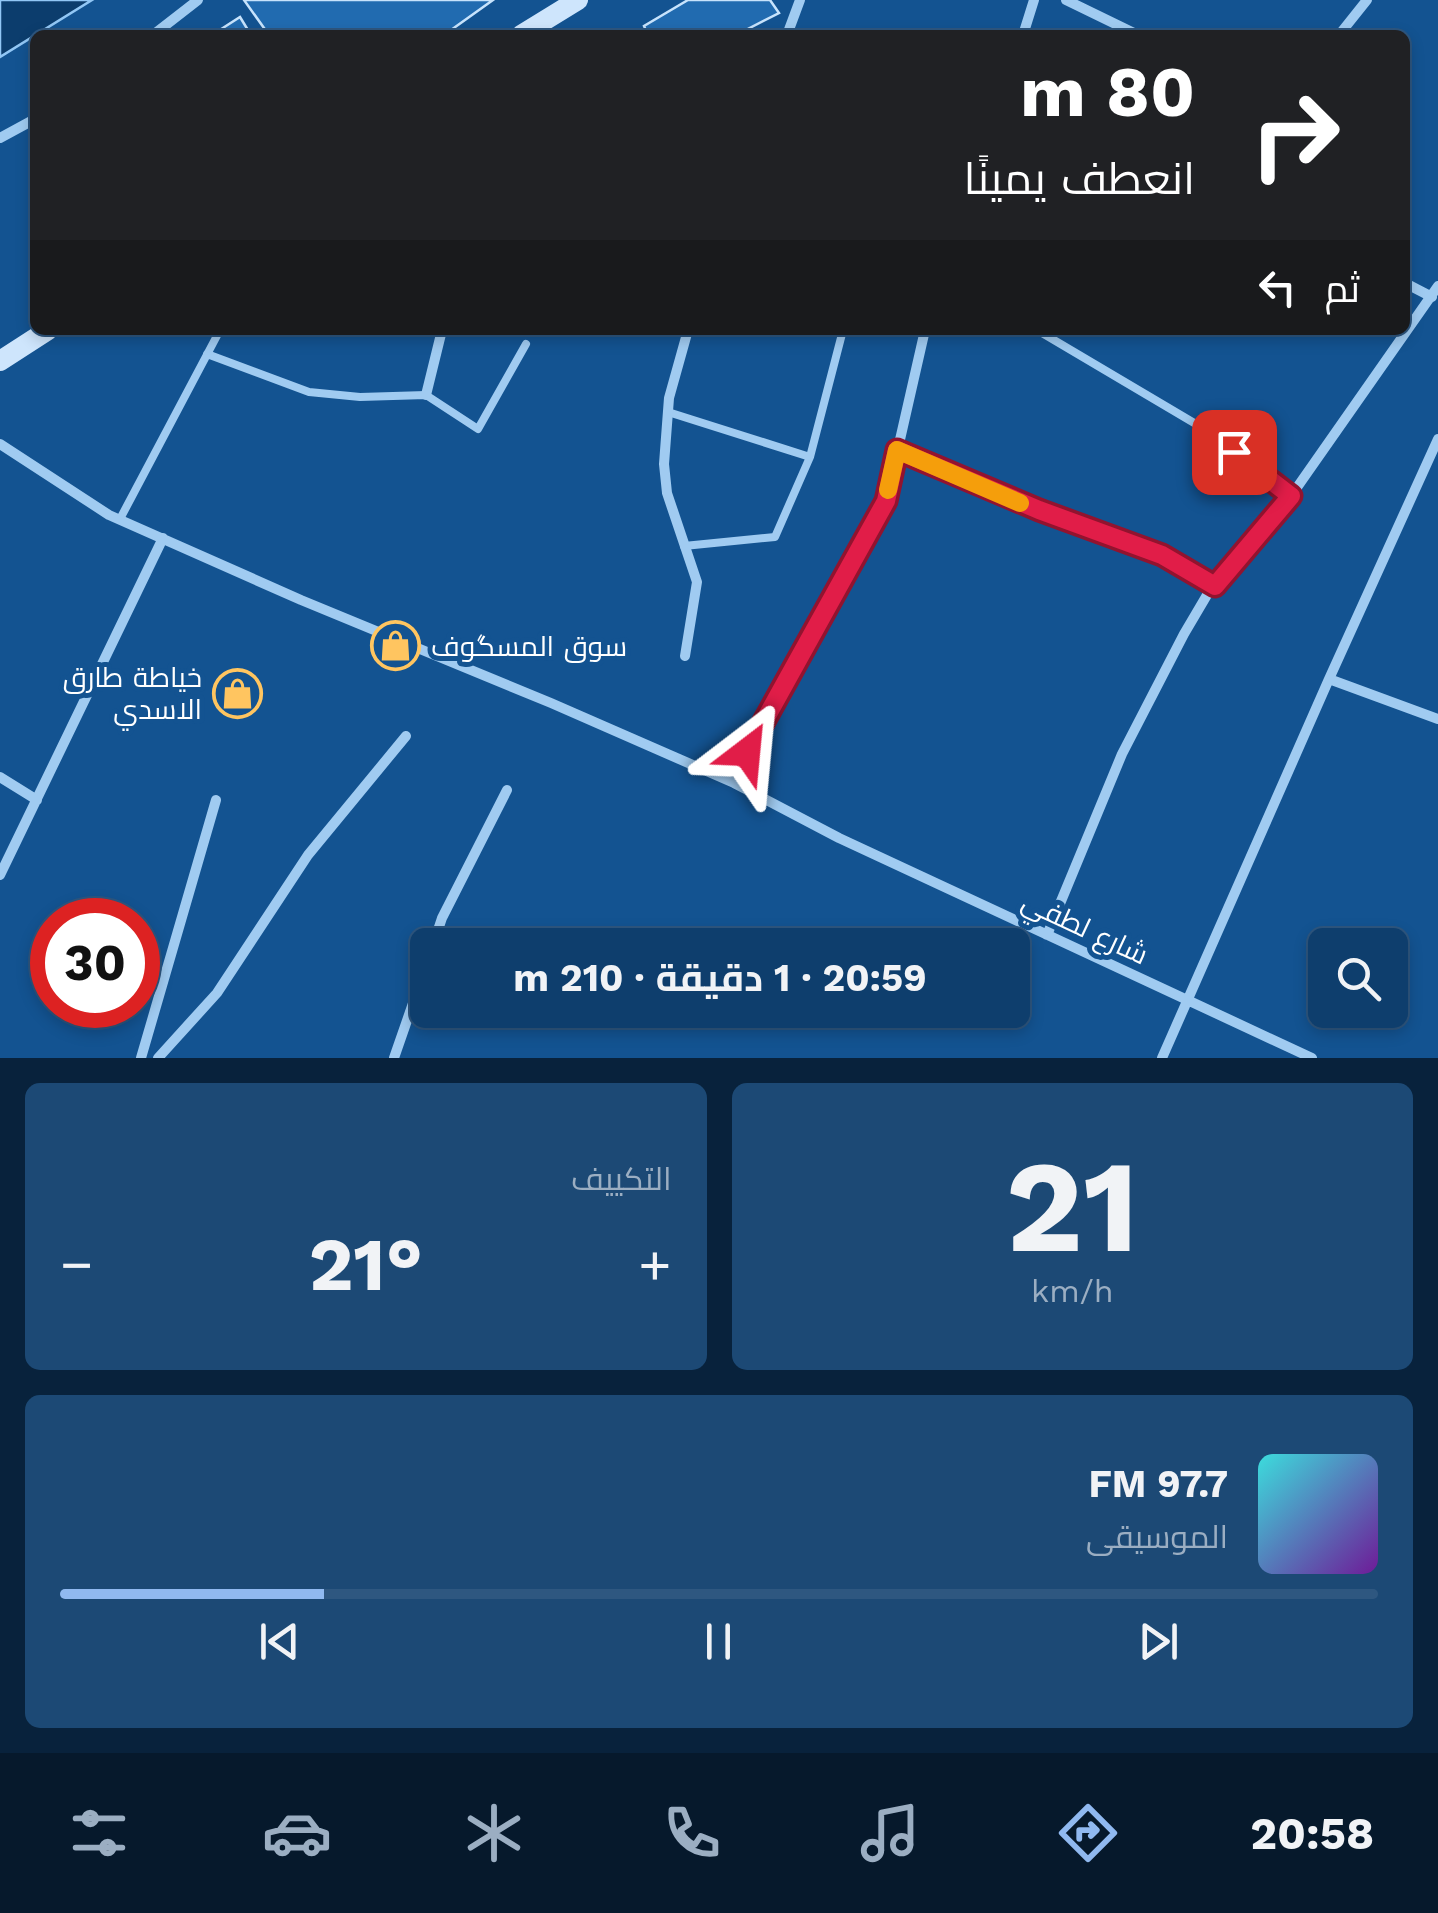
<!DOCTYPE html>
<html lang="ar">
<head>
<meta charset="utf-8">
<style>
  :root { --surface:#0e3e6d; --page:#1c4975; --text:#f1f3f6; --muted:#9baec2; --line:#2e5780; --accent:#90b9f0 }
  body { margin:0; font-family:"Work Sans",Cairo,sans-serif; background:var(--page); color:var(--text); direction:rtl; height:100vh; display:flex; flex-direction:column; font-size:38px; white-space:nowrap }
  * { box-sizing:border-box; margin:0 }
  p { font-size:32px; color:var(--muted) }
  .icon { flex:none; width:55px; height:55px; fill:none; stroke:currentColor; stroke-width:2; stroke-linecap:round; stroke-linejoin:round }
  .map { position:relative; height:1058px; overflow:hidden; direction:ltr }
  .side { display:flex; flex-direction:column; gap:25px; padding:25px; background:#08223c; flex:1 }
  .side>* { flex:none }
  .guide { position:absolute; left:30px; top:30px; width:1380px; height:305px; border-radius:15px; box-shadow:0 5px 15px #0003,0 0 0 2px var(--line); direction:rtl; background:#202124; color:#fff; overflow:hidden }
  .fabs { position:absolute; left:1308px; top:928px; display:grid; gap:20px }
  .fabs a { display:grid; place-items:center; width:100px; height:100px; border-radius:15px; background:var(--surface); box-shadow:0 5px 15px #0003,0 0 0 2px var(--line); font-size:50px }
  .speed { position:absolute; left:30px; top:898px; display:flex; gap:20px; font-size:50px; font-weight:700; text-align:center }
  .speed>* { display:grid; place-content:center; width:130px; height:130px; border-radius:50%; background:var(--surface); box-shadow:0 5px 15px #0003,0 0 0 2px var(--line); line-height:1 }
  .speed .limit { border:15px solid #d22; background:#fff; color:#111 }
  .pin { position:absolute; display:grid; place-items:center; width:85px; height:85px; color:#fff; margin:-42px; border-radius:20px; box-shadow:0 5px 15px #0006 }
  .me { position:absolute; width:110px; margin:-55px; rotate:29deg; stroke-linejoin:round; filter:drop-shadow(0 0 8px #0008) }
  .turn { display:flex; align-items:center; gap:35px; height:210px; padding:0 50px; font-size:45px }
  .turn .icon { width:130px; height:130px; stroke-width:2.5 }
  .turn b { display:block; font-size:70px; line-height:85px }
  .then { display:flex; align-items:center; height:95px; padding:0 50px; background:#0003; gap:20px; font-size:38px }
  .big { font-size:75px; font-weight:700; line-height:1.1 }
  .side .tile { flex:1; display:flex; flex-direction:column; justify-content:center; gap:15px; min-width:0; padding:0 35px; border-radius:15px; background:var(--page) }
  .side .dial { align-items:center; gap:0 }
  .dial b { font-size:130px; line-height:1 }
  .song { display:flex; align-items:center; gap:30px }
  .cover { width:120px; height:120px; border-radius:15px; background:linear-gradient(135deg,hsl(180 70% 55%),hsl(280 70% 35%)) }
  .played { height:10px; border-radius:5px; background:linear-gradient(90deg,var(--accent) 20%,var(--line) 20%) }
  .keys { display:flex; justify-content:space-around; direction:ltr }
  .heat { display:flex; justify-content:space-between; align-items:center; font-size:55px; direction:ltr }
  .side .tiles { flex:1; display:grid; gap:25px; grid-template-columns:1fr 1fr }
  .tile:last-child { grid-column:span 2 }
  .trip { position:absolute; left:410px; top:928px; width:620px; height:100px; border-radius:15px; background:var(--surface); box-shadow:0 5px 15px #0003,0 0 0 2px var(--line); font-weight:700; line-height:100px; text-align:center; direction:rtl }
  .tabs { display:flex; height:160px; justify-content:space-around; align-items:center; background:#06192c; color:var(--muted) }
  .tabs .icon { width:70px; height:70px }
  .tabs .active { color:var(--accent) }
  .tabs b { font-size:45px; color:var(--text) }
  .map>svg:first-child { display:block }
  .water { fill:#0c3d6d; stroke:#92c7f5; stroke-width:2.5 }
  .building { fill:#216bb0; stroke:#c7e3fc; stroke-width:2.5 }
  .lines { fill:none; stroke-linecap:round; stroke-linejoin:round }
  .lane { stroke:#a0cbf1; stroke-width:8 }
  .street { stroke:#a0cbf1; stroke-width:10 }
  .secondary { stroke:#cee5fc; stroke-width:20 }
  .route-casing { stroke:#92132f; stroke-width:25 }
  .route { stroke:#e11d48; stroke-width:18 }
  .slow { stroke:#f59e0b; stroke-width:18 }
  .labels { text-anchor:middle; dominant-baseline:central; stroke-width:10; stroke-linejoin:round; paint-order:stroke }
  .poi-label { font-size:28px; fill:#fff; stroke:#135391; text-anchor:start }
  .street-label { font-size:28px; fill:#fff; stroke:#135391 }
</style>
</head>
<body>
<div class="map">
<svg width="1438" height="1058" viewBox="0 0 1438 1058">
  <rect width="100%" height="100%" fill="#135391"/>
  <path class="water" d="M0,0h92l-92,57z"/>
  <path class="building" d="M244,0h249l-49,35h-175z
    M688,0h82l9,13 -43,22h-88l-4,-9z
    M240,17l11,18h-39z"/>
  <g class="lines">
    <path class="lane" d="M1037,330l169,100
      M207,354l102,38 51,5 66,-2 52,34 48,-85
      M668,412l142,45
      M897,450l142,61 123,44 53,31
      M120,519l100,-189
      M684,546l91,-9 35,-80 33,-127"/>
    <path class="street" d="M1066,0l72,35
      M153,35l45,-35
      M787,35l13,-35
      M1023,35l11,-35
      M1339,35l28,-35
      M0,138l35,-19
      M1405,283l27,14
      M426,395l16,-65
      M1206,430l85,66
      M0,444l109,71 192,85 250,103 183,80 105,55 473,220
      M685,656l12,-74 -30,-89 -3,-29 5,-66 19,-68
      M1329,679l109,40
      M747,752l139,-251 39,-171
      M0,777l37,23
      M0,875l163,-337
      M1047,935l75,-181 62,-120 23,-39 84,-99 147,-210
      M433,945l9,-27 65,-128
      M141,1058l75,-258
      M158,1058l59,-65 91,-138 98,-119
      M394,1058l34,-98
      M1162,1058l167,-379 109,-240"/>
    <path class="secondary" d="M521,35l57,-35
      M0,361l48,-31"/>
  </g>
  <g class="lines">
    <defs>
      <path id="route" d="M747,752l139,-251 11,-51 142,60 123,45 53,31 76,-90 -57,-44"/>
    </defs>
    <use href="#route" class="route-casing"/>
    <use href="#route" class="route"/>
    <path class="slow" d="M888,490l9,-40 123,53"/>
  </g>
  <defs>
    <symbol id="shop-ring" viewBox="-11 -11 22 22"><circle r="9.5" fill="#135391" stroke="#ffc560" stroke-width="1.5"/><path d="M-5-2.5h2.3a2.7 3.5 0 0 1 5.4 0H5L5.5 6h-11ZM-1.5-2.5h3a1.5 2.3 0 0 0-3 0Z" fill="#ffc560"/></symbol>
  </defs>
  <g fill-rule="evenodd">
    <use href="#shop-ring" x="368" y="618" width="55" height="55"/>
    <use href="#shop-ring" x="210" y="666" width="55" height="55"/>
  </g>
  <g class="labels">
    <g class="poi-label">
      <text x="431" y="646">سوق المسگوف</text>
      <text x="202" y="677" text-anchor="end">خياطة طارق<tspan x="202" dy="32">الاسدي</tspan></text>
    </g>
    <g class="street-label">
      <text transform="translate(1085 928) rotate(25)">شارع لطفي</text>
    </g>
  </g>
</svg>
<div class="fabs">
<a><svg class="icon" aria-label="search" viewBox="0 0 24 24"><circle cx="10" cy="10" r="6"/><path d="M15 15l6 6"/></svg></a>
</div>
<div class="speed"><div class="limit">30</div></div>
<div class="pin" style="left:1234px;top:452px;background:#d93025"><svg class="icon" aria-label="arrive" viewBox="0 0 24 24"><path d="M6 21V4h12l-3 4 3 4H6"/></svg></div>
<svg class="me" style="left:747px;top:752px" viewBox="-20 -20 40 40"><path d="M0-17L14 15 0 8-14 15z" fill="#e11d48" stroke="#fff" stroke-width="4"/></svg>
<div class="trip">20:59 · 1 دقيقة · 210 m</div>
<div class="guide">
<div class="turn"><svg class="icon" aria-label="right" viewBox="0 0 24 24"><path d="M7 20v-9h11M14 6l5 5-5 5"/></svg><div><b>80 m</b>انعطف يمينًا</div></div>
<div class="then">ثم<svg class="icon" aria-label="left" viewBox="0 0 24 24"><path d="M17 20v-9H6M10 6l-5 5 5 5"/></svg></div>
</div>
</div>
<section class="side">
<div class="tiles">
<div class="tile dial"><b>21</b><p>km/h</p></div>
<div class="tile"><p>التكييف</p>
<div class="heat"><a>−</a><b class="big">21°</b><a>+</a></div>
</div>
<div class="tile">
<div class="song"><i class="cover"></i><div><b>97.7 FM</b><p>الموسيقى</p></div></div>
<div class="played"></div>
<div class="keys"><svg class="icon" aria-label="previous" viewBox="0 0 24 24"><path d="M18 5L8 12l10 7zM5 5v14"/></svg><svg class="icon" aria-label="pause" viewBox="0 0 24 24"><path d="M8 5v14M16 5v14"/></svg><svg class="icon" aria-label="next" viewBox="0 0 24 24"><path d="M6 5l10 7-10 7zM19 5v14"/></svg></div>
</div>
</div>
</section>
<nav class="tabs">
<b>20:58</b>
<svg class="icon active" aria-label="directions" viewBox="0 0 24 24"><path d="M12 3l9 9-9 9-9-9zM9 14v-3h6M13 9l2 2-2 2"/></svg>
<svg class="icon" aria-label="music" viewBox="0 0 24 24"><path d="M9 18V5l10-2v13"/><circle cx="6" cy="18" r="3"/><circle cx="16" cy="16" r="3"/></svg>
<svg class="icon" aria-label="phone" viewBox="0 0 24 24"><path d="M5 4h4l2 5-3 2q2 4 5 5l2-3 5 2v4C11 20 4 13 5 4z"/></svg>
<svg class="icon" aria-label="climate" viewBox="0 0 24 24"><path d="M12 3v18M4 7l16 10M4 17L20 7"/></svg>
<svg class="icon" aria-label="car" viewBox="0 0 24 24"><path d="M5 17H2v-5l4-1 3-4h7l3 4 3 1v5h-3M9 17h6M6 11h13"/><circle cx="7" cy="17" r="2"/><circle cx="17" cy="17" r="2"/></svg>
<svg class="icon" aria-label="filters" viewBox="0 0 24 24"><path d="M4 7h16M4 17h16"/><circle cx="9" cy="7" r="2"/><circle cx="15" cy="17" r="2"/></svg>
</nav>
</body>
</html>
